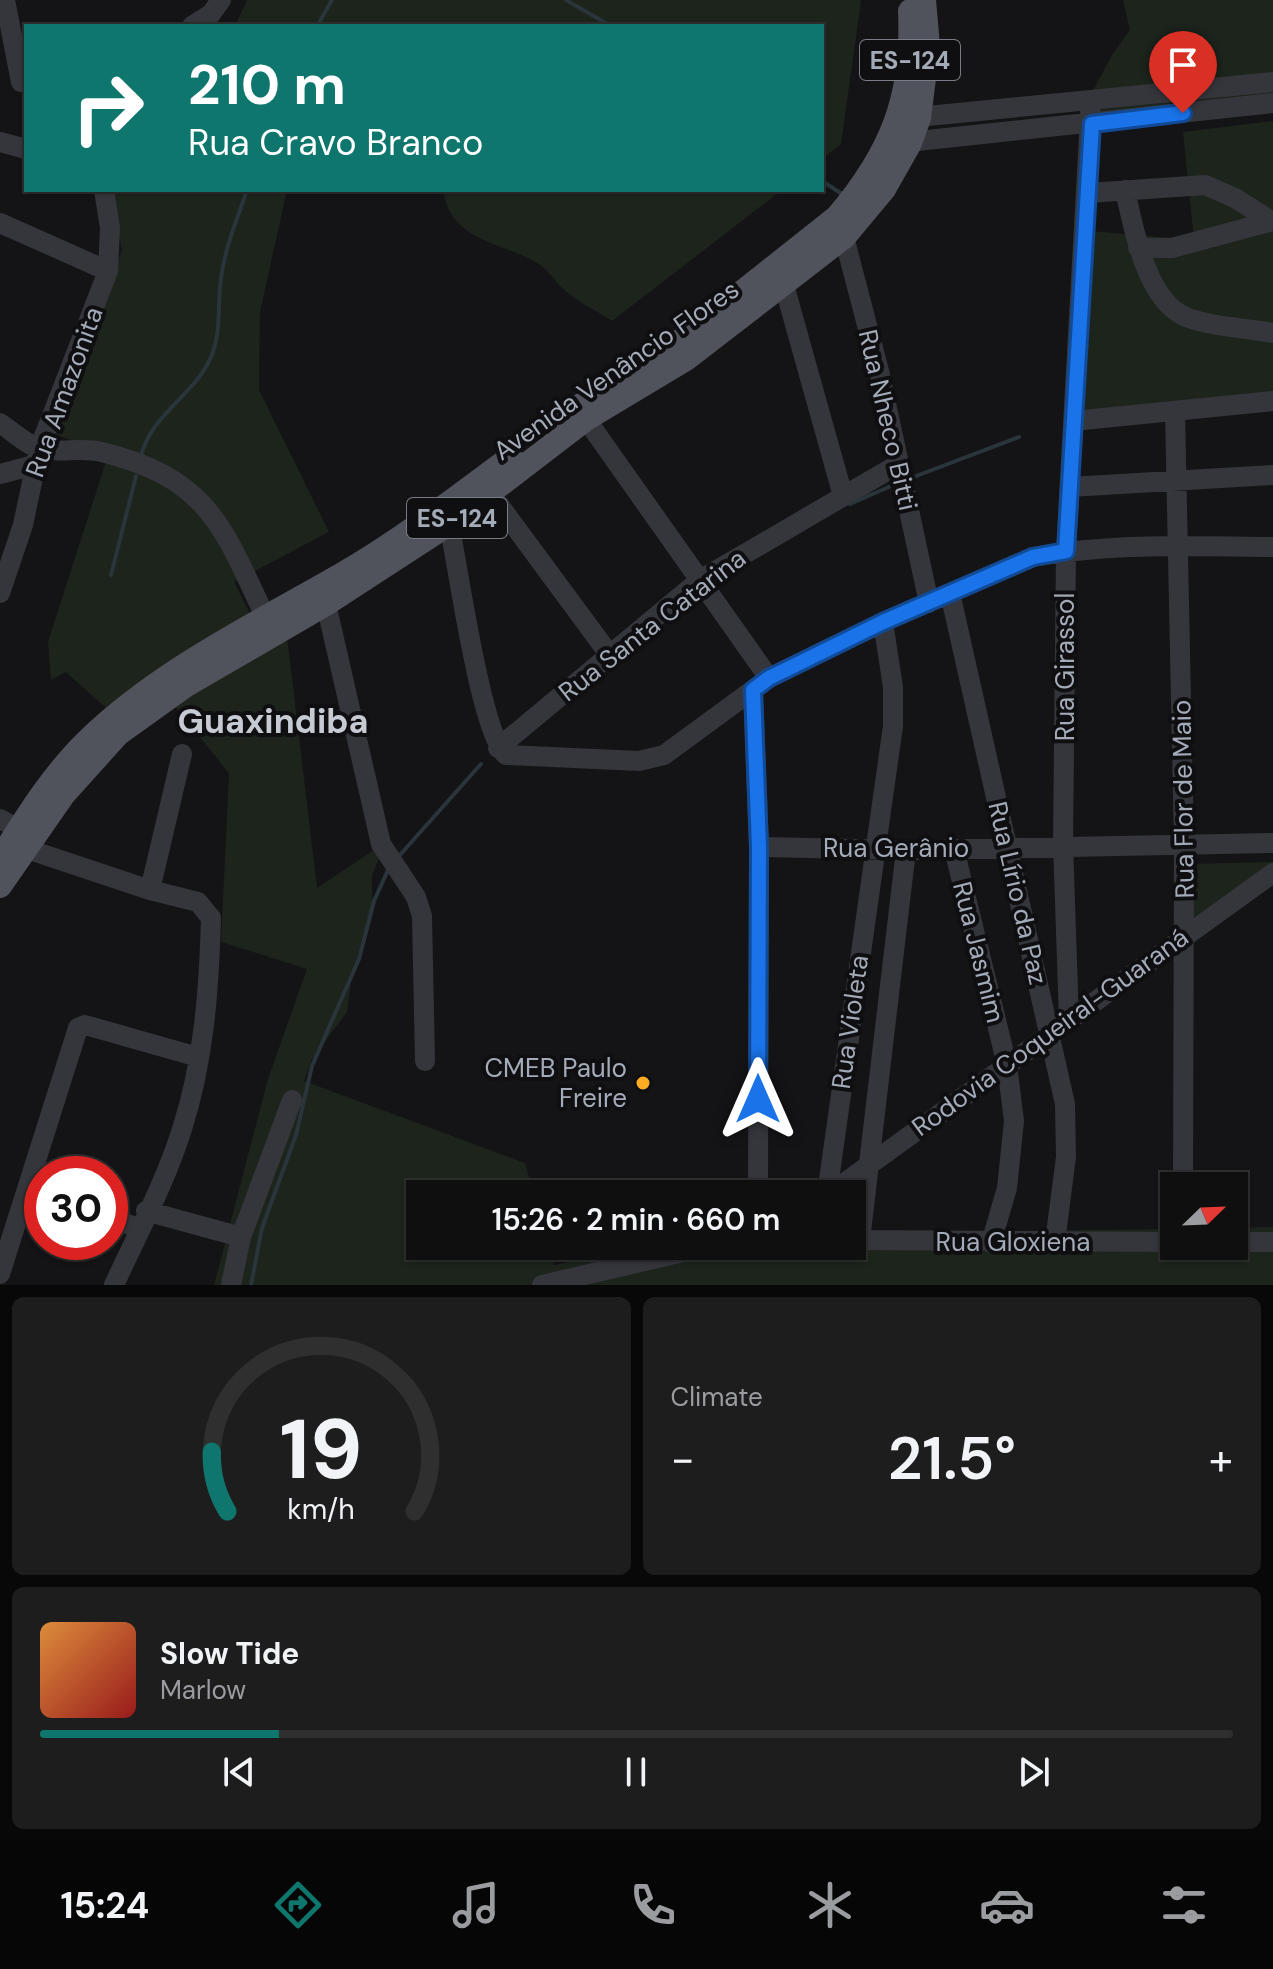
<!DOCTYPE html>
<html lang="en">
<head>
<meta charset="utf-8">
<style>
  :root { --surface:#0f0f10; --page:#1d1d1e; --text:#f1f3f6; --muted:#9b9c9f; --line:#2f2f30; --accent:#0f766e }
  body { margin:0; font-family:"DM Sans",sans-serif; background:var(--page); color:var(--text); height:100vh; display:flex; flex-direction:column; font-size:30px; white-space:nowrap }
  * { box-sizing:border-box; margin:0 }
  p { font-size:26px; color:var(--muted) }
  .icon { flex:none; width:44px; height:44px; fill:none; stroke:currentColor; stroke-width:2; stroke-linecap:round; stroke-linejoin:round }
  .map { position:relative; height:1285px; overflow:hidden }
  .panel { display:flex; flex-direction:column; gap:12px; padding:12px; background:#080809; flex:1 }
  .panel>* { flex:none }
  .top-card { position:absolute; left:24px; top:24px; width:800px; height:168px; border-radius:0px; box-shadow:0 2px 6px #0004,0 0 0 2px var(--line); background:#0f766e; color:#fff; overflow:hidden }
  .needle { width:52px; rotate:67deg }
  .controls { position:absolute; left:1160px; top:1172px; display:grid; gap:16px }
  .controls a { display:grid; place-items:center; width:88px; height:88px; border-radius:0px; background:var(--surface); box-shadow:0 2px 6px #0004,0 0 0 2px var(--line); font-size:40px }
  .speed { position:absolute; left:24px; top:1156px; display:flex; gap:16px; font-size:40px; font-weight:700; text-align:center }
  .speed>* { display:grid; place-content:center; width:104px; height:104px; border-radius:50%; background:var(--surface); box-shadow:0 2px 6px #0004,0 0 0 2px var(--line); line-height:1 }
  .speed .limit { border:12px solid #d22; background:#fff; color:#111 }
  .pin { position:absolute; display:grid; place-items:center; width:68px; height:68px; color:#fff; margin:-82px -34px; border-radius:50% 50% 50% 0; rotate:-45deg; box-shadow:0 0 8px #0007 }
  .pin .icon { rotate:45deg }
  .me { position:absolute; width:88px; margin:-44px; rotate:0deg; stroke-linejoin:round; filter:drop-shadow(0 0 6px #0008) }
  .turn { display:flex; align-items:center; gap:28px; height:168px; padding:0 32px; font-size:36px }
  .turn .icon { width:104px; height:104px; stroke-width:2.5 }
  .turn b { display:block; font-size:56px; line-height:68px }
  .big { font-size:60px; font-weight:600; line-height:1.1 }
  .panel .card { flex:1; display:flex; flex-direction:column; justify-content:center; gap:12px; min-width:0; padding:0 28px; border-radius:12px; background:var(--page) }
  .panel .dial { align-items:center; gap:0 }
  .dial svg { height:208px; overflow:visible; fill:none; stroke:var(--line); stroke-width:7; stroke-linecap:round; text-anchor:middle }
  .dial text { fill:var(--text); stroke:none }
  .song { display:flex; align-items:center; gap:24px }
  .cover { width:96px; height:96px; border-radius:12px; background:linear-gradient(135deg,hsl(30 70% 55%),hsl(0 70% 35%)) }
  .played { height:8px; border-radius:4px; background:linear-gradient(90deg,var(--accent) 20%,var(--line) 20%) }
  .keys { display:flex; justify-content:space-around; direction:ltr }
  .heat { display:flex; justify-content:space-between; align-items:center; font-size:44px; direction:ltr }
  .panel .tiles { flex:1; display:grid; gap:12px; grid-template-columns:1fr 1fr }
  .card:last-child { grid-column:span 2 }
  .trip { position:absolute; left:406px; top:1180px; width:460px; height:80px; border-radius:0px; background:var(--surface); box-shadow:0 2px 6px #0004,0 0 0 2px var(--line); font-weight:600; line-height:80px; text-align:center }
  .menu { display:flex; height:128px; justify-content:space-around; align-items:center; background:#060606; color:var(--muted) }
  .menu .icon { width:56px; height:56px }
  .menu .active { color:var(--accent) }
  .menu b { font-size:36px; color:var(--text) }
  .map>svg:first-child { display:block }
  .green { fill:#1c241c }
  .lines { fill:none; stroke-linecap:round; stroke-linejoin:round }
  .stream { stroke:#29343b; stroke-width:4 }
  .minor { stroke:#35363c; stroke-width:20 }
  .major { stroke:#50535b; stroke-width:24 }
  .route-casing { stroke:#114b97; stroke-width:20 }
  .route { stroke:#1a73e8; stroke-width:14 }
  .poi-dot { fill:#ffaa23; stroke:#0f0f11; stroke-width:3 }
  .labels { text-anchor:middle; dominant-baseline:central; stroke-width:8; stroke-linejoin:round; paint-order:stroke }
  .shield { fill:#0f0f11; stroke:#777c86; stroke-width:2 }
  .shield-label { font-size:24px; font-weight:bold; fill:#a4abb8 }
  .street-label { font-size:26px; fill:#a4abb8; stroke:#0f0f11 }
  .poi-label { font-size:26px; fill:#a4abb8; stroke:#0f0f11; text-anchor:end }
  .district-label { font-size:34px; font-weight:bold; fill:#c6cad3; stroke:#0f0f11 }
</style>
</head>
<body>
<div class="map">
<svg width="1273" height="1285" viewBox="0 0 1273 1285">
  <rect width="100%" height="100%" fill="#141416"/>
  <path class="green" d="M247,0h613l1,1 -20,143 -19,15v-133h-587z
    M1123,0h150v98l-192,15 31,-58 18,-25z
    M1273,121v275l-193,23 11,-188 103,9 -11,-108z
    M109,190h178l-27,122 -1,78 70,142 -95,50 17,34 -145,92 -40,-36 -15,8 -3,-38 61,-190 -54,-17 67,-185z
    M443,190h339l-170,131c-16,-11 -37,-20 -51,-34 -7,-7 -13,-17 -21,-22 -36,-24 -89,-21 -97,-75z
    M287,636l30,252 69,-46 -14,33v31l-20,70 -5,36 -35,47 -8,22 221,82 9,31h-114v52h129l5,19 104,-19h194v-13l322,-4v17h60v-18l39,-1v58h-1059l54,-206 39,-110 -86,-27 8,-169 -56,-69z
    M1273,862v5l-86,65 1,-68z"/>
  <g class="lines">
    <path class="stream" d="M566,0l45,26
      M317,26l15,-26
      M822,181l20,13
      M141,456c10,-42 54,-61 70,-99 11,-26 6,-52 10,-79 4,-30 16,-59 26,-88
      M911,478l108,-41
      M850,504l41,-18
      M111,575l25,-99
      M399,856l82,-92
      M251,1285l11,-57 34,-93 16,-69 47,-107 15,-58 14,-31"/>
    <path class="minor" d="M5,0l16,82
      M192,26l19,-12 10,-14
      M907,118l366,-36
      M0,142l26,7
      M899,143l374,-40
      M1125,190c8,36 21,111 61,127 26,10 60,11 87,16
      M1088,193l117,-8 30,13 36,23
      M0,223l108,48
      M844,237l35,134 50,232
      M1138,248h34l101,-27
      M784,285l59,211
      M1175,411l9,434 -1,341
      M586,419l183,259
      M1073,421l200,-20
      M0,423c12,8 28,23 41,26 20,4 42,-2 61,3 107,27 120,74 163,164
      M0,474l34,-9
      M1070,487l203,-12
      M491,494l118,160
      M449,524c9,41 32,211 57,231l133,6 25,-6 105,-77 114,-56 150,-65c78,-14 160,-11 240,-10
      M0,593l23,-68 16,-76 69,-178 2,-43 -6,-38
      M950,593l115,511 1,53 -11,85
      M326,604l55,240 35,53 6,19 3,145
      M753,690l6,157 -1,347
      M498,748l202,-168 197,-115
      M0,819l19,10
      M759,847l147,3 367,-7
      M27,849l123,41 48,12 13,16c-2,71 -7,143 -29,211 -16,52 -45,106 -68,156
      M954,849l53,216 7,56 -7,67 -16,55
      M150,890l32,-136
      M1069,1019l-6,-175 3,-293 25,-451
      M827,1194l66,-468v-39l-10,-65
      M829,1194l444,-321
      M146,1211l95,26
      M110,1217l30,12
      M852,1240l322,2
      M860,1240l46,-390
      M1234,1242h39
      M0,1274l78,-246 7,-3 113,32
      M231,1285l10,-48 51,-137
      M542,1285l167,-39"/>
    <path class="major" d="M558,419l101,-61 178,-141c55,-65 77,-121 73,-206
      M0,859c26,-41 52,-84 87,-118 72,-70 167,-116 254,-166 59,-34 115,-77 170,-118
      M0,886l64,-92 54,-60 67,-48 141,-82 123,-80 137,-105 100,-60 158,-122 40,-48 26,-46 9,-25 9,-72 -4,-46"/>
  </g>
  <g class="lines">
    <defs>
      <path id="route" d="M758,1099l1,-252 -6,-157 16,-12 114,-56 150,-65 33,-6 26,-427 91,-11"/>
    </defs>
    <use href="#route" class="route-casing"/>
    <use href="#route" class="route"/>
  </g>
  <circle class="poi-dot" cx="643" cy="1083" r="8"/>
  <g class="labels">
    <g class="shield">
      <rect x="860" y="40" width="100" height="40" rx="6"/>
      <rect x="407" y="498" width="100" height="40" rx="6"/>
    </g>
    <g class="shield-label">
      <text x="910" y="60">ES-124</text>
      <text x="457" y="518">ES-124</text>
    </g>
    <g class="street-label">
      <text transform="translate(616 370) rotate(-35)">Avenida Venâncio Flores</text>
      <text transform="translate(64 392) rotate(-70)">Rua Amazonita</text>
      <text transform="translate(888 420) rotate(77)">Rua Nheco Bitti</text>
      <text transform="translate(652 625) rotate(-38)">Rua Santa Catarina</text>
      <text transform="translate(1065 667) rotate(-90)">Rua Girassol</text>
      <text transform="translate(1183 799) rotate(-91)">Rua Flor de Maio</text>
      <text x="896" y="848">Rua Gerânio</text>
      <text transform="translate(1018 893) rotate(77)">Rua Lírio da Paz</text>
      <text transform="translate(979 952) rotate(76)">Rua Jasmim</text>
      <text transform="translate(850 1022) rotate(-82)">Rua Violeta</text>
      <text transform="translate(1050 1032) rotate(-36)">Rodovia Coqueiral-Guaraná</text>
      <text x="1013" y="1242">Rua Gloxiena</text>
    </g>
    <g class="poi-label">
      <text x="627" y="1068">CMEB Paulo<tspan x="627" dy="30">Freire</tspan></text>
    </g>
    <g class="district-label">
      <text x="273" y="721">Guaxindiba</text>
    </g>
  </g>
</svg>
<div class="controls">
<a><svg class="needle" viewBox="-14 -14 28 28"><path d="M0-13l5 13h-10z" fill="#e53935"/><path d="M0 13l5-13h-10z" fill="#9b9c9f"/></svg></a>
</div>
<div class="speed"><div class="limit">30</div></div>
<div class="pin" style="left:1183px;top:113px;background:#d93025"><svg class="icon" aria-label="arrive" viewBox="0 0 24 24"><path d="M6 21V4h12l-3 4 3 4H6"/></svg></div>
<svg class="me" style="left:758px;top:1099px" viewBox="-20 -20 40 40"><path d="M0-17L14 15 0 8-14 15z" fill="#1a73e8" stroke="#fff" stroke-width="4"/></svg>
<div class="trip">15:26 · 2 min · 660 m</div>
<div class="top-card">
<div class="turn"><svg class="icon" aria-label="right" viewBox="0 0 24 24"><path d="M7 20v-9h11M14 6l5 5-5 5"/></svg><div><b>210 m</b>Rua Cravo Branco</div></div>
</div>
</div>
<section class="panel">
<div class="tiles">
<div class="card dial"><svg viewBox="0 0 100 80">
<path d="M14 69A42 42 0 1 1 86 69"/>
<path d="M14 69A42 42 0 0 1 8 46" stroke="#0f766e"/>
<text x="50" y="56" font-size="32" font-weight="700">19</text>
<text x="50" y="72" font-size="11">km/h</text>
</svg></div>
<div class="card"><p>Climate</p>
<div class="heat"><a>−</a><b class="big">21.5°</b><a>+</a></div>
</div>
<div class="card">
<div class="song"><i class="cover"></i><div><b>Slow Tide</b><p>Marlow</p></div></div>
<div class="played"></div>
<div class="keys"><svg class="icon" aria-label="previous" viewBox="0 0 24 24"><path d="M18 5L8 12l10 7zM5 5v14"/></svg><svg class="icon" aria-label="pause" viewBox="0 0 24 24"><path d="M8 5v14M16 5v14"/></svg><svg class="icon" aria-label="next" viewBox="0 0 24 24"><path d="M6 5l10 7-10 7zM19 5v14"/></svg></div>
</div>
</div>
</section>
<nav class="menu">
<b>15:24</b>
<svg class="icon active" aria-label="directions" viewBox="0 0 24 24"><path d="M12 3l9 9-9 9-9-9zM9 14v-3h6M13 9l2 2-2 2"/></svg>
<svg class="icon" aria-label="music" viewBox="0 0 24 24"><path d="M9 18V5l10-2v13"/><circle cx="6" cy="18" r="3"/><circle cx="16" cy="16" r="3"/></svg>
<svg class="icon" aria-label="phone" viewBox="0 0 24 24"><path d="M5 4h4l2 5-3 2q2 4 5 5l2-3 5 2v4C11 20 4 13 5 4z"/></svg>
<svg class="icon" aria-label="climate" viewBox="0 0 24 24"><path d="M12 3v18M4 7l16 10M4 17L20 7"/></svg>
<svg class="icon" aria-label="car" viewBox="0 0 24 24"><path d="M5 17H2v-5l4-1 3-4h7l3 4 3 1v5h-3M9 17h6M6 11h13"/><circle cx="7" cy="17" r="2"/><circle cx="17" cy="17" r="2"/></svg>
<svg class="icon" aria-label="filters" viewBox="0 0 24 24"><path d="M4 7h16M4 17h16"/><circle cx="9" cy="7" r="2"/><circle cx="15" cy="17" r="2"/></svg>
</nav>
</body>
</html>
